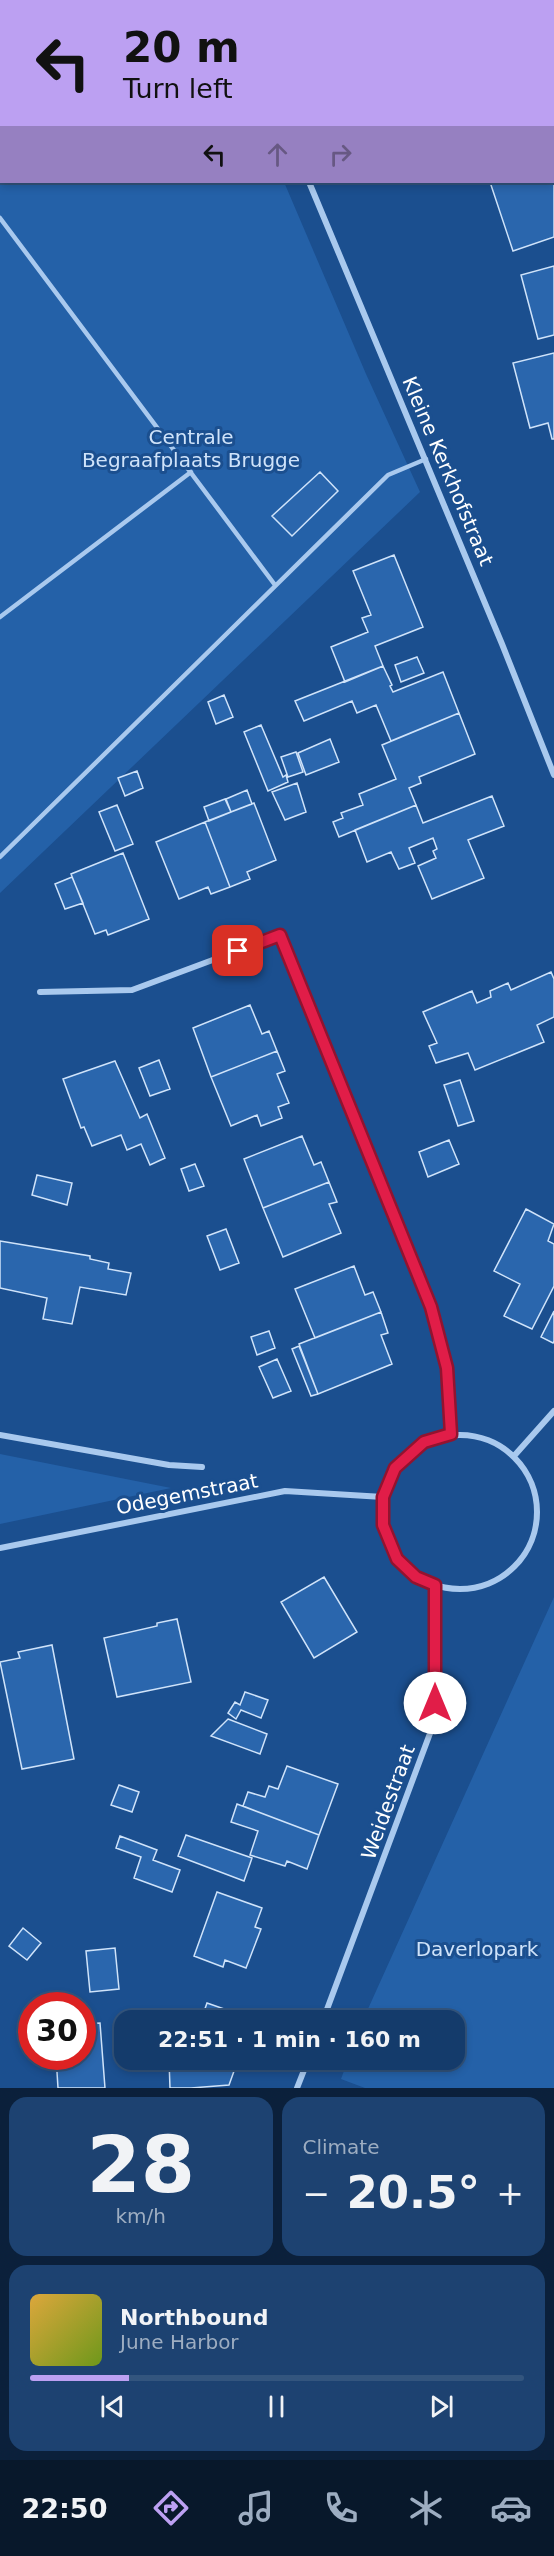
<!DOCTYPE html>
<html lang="en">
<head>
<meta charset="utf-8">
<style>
  :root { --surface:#143b6b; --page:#1d4271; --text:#f1f3f6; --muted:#9dadc1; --line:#33557e; --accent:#bca0f2 }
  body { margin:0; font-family:"DejaVu Sans",sans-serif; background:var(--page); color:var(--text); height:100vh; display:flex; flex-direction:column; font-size:22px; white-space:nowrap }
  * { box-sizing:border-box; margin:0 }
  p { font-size:20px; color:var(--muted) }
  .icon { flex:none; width:33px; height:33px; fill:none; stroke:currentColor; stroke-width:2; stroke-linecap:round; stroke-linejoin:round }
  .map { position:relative; height:2088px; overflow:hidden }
  .drawer { display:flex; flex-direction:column; gap:9px; padding:9px; background:#0b203b; flex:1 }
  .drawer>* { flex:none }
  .hud { position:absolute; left:0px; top:0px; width:555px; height:183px; box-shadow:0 3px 9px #0003,0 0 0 2px var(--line); background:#bca0f2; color:#111; overflow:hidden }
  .speed { position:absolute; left:18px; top:1992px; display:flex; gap:12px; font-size:30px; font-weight:700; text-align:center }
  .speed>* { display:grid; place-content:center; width:78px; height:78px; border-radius:50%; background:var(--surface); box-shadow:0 3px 9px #0003,0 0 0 2px var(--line); line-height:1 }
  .speed .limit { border:9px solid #d22; background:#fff; color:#111 }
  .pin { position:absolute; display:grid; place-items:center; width:51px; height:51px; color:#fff; margin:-26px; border-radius:12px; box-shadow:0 3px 9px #0006 }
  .me { position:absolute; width:66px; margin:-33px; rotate:0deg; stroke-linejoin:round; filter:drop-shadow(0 0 4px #0008) }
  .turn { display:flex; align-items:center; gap:21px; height:126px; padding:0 24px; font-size:27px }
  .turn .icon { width:78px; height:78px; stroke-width:2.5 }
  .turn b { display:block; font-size:42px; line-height:51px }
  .lanes { display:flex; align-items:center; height:57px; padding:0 24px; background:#0003; justify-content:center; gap:30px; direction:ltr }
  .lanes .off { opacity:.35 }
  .big { font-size:45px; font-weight:600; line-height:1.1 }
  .drawer .card { flex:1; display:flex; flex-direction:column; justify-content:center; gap:9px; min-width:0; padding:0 21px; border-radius:18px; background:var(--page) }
  .drawer .dial { align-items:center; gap:0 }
  .dial b { font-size:78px; line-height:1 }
  .song { display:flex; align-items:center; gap:18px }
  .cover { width:72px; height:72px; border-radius:9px; background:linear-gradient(135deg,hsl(40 70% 55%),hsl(80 70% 35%)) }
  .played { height:6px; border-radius:3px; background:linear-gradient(90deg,var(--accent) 20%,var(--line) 20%) }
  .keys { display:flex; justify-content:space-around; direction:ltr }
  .heat { display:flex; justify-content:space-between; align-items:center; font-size:33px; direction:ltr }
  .drawer .tiles { flex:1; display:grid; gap:9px; grid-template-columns:1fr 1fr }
  .card:last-child { grid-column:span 2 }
  .trip { position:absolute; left:114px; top:2010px; width:351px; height:60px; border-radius:18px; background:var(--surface); box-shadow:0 3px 9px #0003,0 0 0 2px var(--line); font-weight:600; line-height:60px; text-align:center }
  .menu { display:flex; height:96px; justify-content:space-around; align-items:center; background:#08182b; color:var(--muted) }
  .menu .icon { width:42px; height:42px }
  .menu .on { color:var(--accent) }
  .menu b { font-size:27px; color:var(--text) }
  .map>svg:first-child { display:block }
  .green { fill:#2461a8 }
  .building { fill:#2a66ad; stroke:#cfe3fa; stroke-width:1.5 }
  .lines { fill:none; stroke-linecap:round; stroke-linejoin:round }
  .service { stroke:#a9c9ee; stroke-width:4.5 }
  .minor { stroke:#a9c9ee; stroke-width:6 }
  .route-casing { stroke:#92132f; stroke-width:15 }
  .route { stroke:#e11d48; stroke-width:10 }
  .labels { text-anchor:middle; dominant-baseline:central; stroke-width:6; stroke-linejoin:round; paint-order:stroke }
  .park-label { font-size:20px; fill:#cfe3fa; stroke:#1b4f8f }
  .street-label { font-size:20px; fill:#fff; stroke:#1b4f8f }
</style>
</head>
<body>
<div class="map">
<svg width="554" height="2088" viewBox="0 0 554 2088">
  <rect width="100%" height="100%" fill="#1b4f8f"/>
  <path class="green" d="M0,0h207l-205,2v180h282l82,192 54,118 -420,401z
    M0,1454l171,34 -171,36z
    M554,1597v491h-189l-24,-9 7,-19h106v-40h-91z"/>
  <path class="building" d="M554,98v139l-41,14 -23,-69h64z
    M554,266v69l-16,4 -17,-64z
    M554,353v86h-2l-4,-16 -18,5 -17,-65z
    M320,472l18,19 -46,45 -20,-20z
    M394,555l29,72 -48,19 8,20 -38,16 -14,-35 37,-15 -6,-14 9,-3 -18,-44z
    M417,657l7,16 -23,9 -6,-17z
    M383,666l9,19 -2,1 3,6 50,-20 16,41 -68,28 -15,-36 -19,8 -5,-12 -48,20 -9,-20z
    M224,695l9,22 -17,7 -8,-22z
    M459,713l16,41 -56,23 2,6 -12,5 7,17 -77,32 -6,-15 10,-4 -2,-5 22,-8 -4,-11 37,-15 -14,-34z
    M261,725l22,52 3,-2 2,7 -20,9 -24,-59z
    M330,739l9,23 -33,13 -8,-22z
    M296,752l7,20 -15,5 -7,-20z
    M137,771l6,17 -18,8 -7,-18z
    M297,783l9,29 -21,8 -13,-28z
    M247,790l5,14 -21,8 -5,-13z
    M492,796l12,30 -36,14 16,38 -52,21 -14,-33 18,-8 -3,-7 4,-2 -4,-11 -24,10 6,15 -16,6 -8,-17 -24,10 -12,-32 61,-25 7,18z
    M225,799l6,13 -22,9 -5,-14z
    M254,803l22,57 -29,12 3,7 -20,8 -25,-65z
    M117,805l16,39 -18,7 -16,-39z
    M205,822l25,65 -19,7 -3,-7 -29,12 -23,-57z
    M123,853l26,66 -41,16 -2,-5 -11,4 -24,-60z
    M72,877l11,26 -18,6 -10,-25z
    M551,972l3,7v38l-17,8 7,17 -69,28 -7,-17 -32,10 -7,-17 8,-3 -14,-31 49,-21 5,12 14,-6 -1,-6 18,-8 3,7z
    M250,1005l12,29 7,-3 8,20 -66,26 -18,-49z
    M277,1051l8,20 -8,3 12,29 -11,4 4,11 -21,8 -4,-11 -26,11 -20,-49z
    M159,1060l11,29 -20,7 -11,-28z
    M115,1061l25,57 7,-4 18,44 -15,7 -9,-21 -14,6 -6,-15 -29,11 -8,-19 -3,1 -18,-49z
    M460,1080l14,41 -16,5 -14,-41z
    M302,1136l12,29 7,-3 8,20 -66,26 -19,-49z
    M449,1140l10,24 -31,13 -9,-25z
    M195,1164l9,22 -15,5 -8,-22z
    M37,1175l35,8 -5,22 -35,-10z
    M329,1182l8,20 -8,2 12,29 -58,24 -20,-49z
    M526,1209l28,15 -6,17 6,3v42l-22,43 -28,-13 16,-32 -26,-13z
    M226,1229l13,34 -19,7 -13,-34z
    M0,1241l90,15v3l19,4 -1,6 23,4 -5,22 -46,-8 -8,37 -29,-5 4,-21 -47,-10z
    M354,1266l11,29 8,-3 8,20 -66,26 -20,-49z
    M554,1311v30l-1,2 -12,-6z
    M381,1312l7,21 -7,2 11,29 -74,30 -19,-50z
    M269,1331l6,17 -18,7 -6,-18z
    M299,1346l19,48 -7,2 -19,-47z
    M277,1359l14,32 -18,7 -14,-31z
    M324,1577l33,55 -43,26 -33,-56z
    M177,1619l14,63 -74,15 -13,-59 53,-12v-3z
    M52,1645l22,114 -52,10 -22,-107 20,-4 -2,-6z
    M245,1692l23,8 -7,18 -20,-8 -5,9 -8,-6 7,-11 5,3z
    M228,1719l39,15 -7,20 -49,-18z
    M287,1766l51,18 -19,51 -76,-29 5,-14 17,5 4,-11 9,3z
    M119,1785l20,7 -7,20 -21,-7z
    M237,1804l82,31 -12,34 -20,-8 -2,5 -35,-11 8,-24 -27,-9z
    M186,1835l66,23 -8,23 -66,-25z
    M120,1836l37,14 -4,10 27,10 -8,22 -38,-14 7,-21 -25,-9z
    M217,1892l45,16 -7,19 6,2 -15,39 -21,-8 -2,7 -29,-11z
    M23,1928l18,15 -14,17 -18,-14z
    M115,1948l4,41 -29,3 -4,-41z
    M207,2003l46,16 -1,1h-51z
    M100,2023l5,65h-47l-2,-32h26v-32z
    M169,2060h69l-9,25 -38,3h-21z"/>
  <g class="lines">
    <path class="service" d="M0,218l275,367
      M0,617l191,-145
      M0,857l388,-382 38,-16"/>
    <path class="minor" d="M309,182l193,462 52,131
      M40,992l92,-2 148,-55 151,372 16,61 4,66
      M383 1512a77 77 0 1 1 154 0a77 77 0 1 1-154 0Z
      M0,1435l169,30 33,2
      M514,1456l40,-45
      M0,1548l285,-57 98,6
      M323,2020l112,-300v-135
      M297,2088l11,-28"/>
  </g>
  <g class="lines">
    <defs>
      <path id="route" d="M238,951l42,-16 151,372 16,61 4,66 -27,8 -29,26 -12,29v28l14,34 19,18 19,8v118"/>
    </defs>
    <use href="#route" class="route-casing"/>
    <use href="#route" class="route"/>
  </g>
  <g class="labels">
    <g class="park-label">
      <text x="191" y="437">Centrale<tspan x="191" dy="23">Begraafplaats Brugge</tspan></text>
      <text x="477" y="1949">Daverlopark</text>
    </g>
    <g class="street-label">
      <text transform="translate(448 471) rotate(67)">Kleine Kerkhofstraat</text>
      <text transform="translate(187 1494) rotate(-11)">Odegemstraat</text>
      <text transform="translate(388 1802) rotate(-70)">Weidestraat</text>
    </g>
  </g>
</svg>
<div class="speed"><div class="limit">30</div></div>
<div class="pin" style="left:238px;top:951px;background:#d93025"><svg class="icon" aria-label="arrive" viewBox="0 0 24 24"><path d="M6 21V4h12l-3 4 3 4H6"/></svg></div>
<svg class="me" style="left:435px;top:1703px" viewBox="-20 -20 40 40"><circle r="19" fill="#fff"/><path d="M0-13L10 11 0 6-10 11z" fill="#e11d48"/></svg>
<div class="trip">22:51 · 1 min · 160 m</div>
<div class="hud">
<div class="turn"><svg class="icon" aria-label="left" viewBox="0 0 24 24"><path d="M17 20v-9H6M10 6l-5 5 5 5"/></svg><div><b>20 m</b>Turn left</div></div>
<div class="lanes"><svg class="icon" aria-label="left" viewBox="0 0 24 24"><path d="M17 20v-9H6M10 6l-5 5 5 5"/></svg><svg class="icon off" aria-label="ahead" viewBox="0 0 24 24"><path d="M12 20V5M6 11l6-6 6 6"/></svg><svg class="icon off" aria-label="right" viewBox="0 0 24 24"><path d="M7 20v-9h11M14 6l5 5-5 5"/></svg></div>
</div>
</div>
<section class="drawer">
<div class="tiles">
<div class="card dial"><b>28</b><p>km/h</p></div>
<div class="card"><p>Climate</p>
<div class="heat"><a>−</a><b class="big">20.5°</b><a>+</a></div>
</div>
<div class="card">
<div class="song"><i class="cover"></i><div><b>Northbound</b><p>June Harbor</p></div></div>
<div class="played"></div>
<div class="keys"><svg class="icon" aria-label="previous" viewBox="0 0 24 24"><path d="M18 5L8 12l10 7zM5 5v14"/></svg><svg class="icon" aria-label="pause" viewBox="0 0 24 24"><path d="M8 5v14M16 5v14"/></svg><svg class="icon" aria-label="next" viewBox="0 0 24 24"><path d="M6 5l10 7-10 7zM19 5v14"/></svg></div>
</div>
</div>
</section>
<nav class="menu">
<b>22:50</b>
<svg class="icon on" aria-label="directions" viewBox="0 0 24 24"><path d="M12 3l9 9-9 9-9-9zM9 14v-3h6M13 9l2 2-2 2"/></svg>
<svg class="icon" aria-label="music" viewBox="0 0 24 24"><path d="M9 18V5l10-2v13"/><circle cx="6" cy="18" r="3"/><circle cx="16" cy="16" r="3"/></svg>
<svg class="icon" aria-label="phone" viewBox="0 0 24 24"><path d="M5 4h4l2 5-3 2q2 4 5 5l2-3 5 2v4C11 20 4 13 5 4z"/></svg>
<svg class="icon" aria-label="climate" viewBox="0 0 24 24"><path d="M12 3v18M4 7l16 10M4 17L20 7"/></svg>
<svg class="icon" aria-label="car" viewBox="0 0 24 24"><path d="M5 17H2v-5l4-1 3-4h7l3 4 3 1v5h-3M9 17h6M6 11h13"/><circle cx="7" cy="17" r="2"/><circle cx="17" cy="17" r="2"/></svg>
</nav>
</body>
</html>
